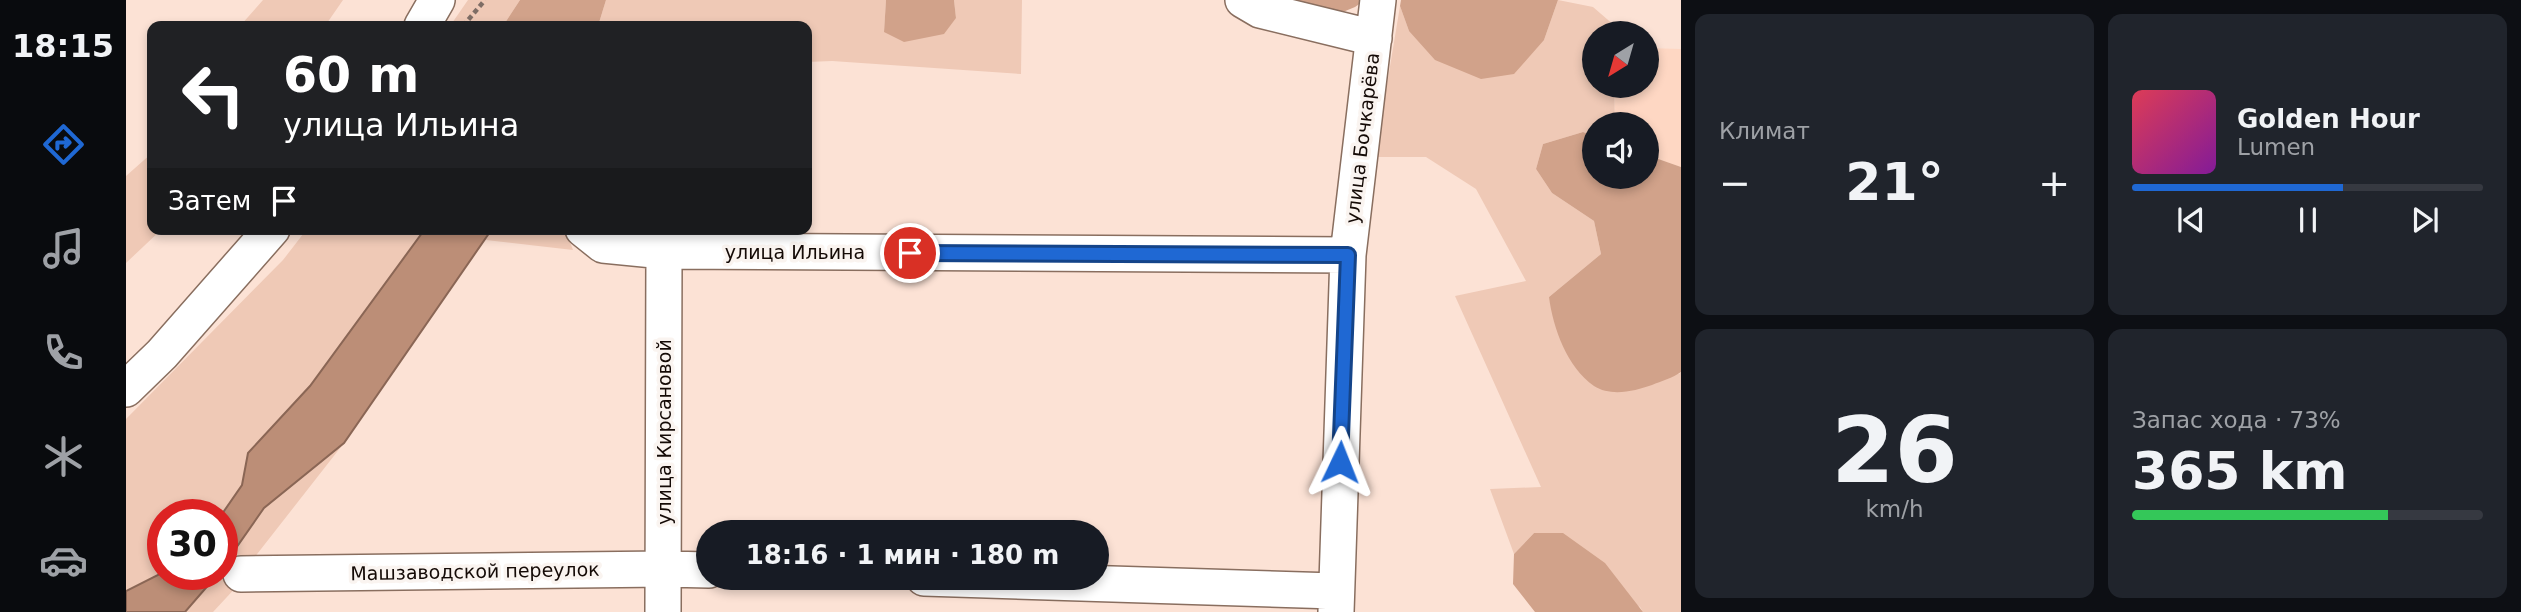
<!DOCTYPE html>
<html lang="ru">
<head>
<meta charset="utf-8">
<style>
  :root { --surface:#171b24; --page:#20242c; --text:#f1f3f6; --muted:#9ea1a6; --line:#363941; --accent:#1f68d3 }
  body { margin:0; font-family:"DejaVu Sans",sans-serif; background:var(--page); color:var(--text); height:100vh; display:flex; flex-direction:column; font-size:26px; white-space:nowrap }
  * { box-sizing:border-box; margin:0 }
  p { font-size:23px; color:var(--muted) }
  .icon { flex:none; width:38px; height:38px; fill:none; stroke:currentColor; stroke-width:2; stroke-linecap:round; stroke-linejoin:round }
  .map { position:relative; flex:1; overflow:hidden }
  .side { display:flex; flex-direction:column; gap:14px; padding:14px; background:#0d0f14; width:840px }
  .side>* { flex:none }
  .hud { position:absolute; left:21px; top:21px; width:665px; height:214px; border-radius:14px; box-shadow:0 4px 10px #0003; background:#202124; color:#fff; overflow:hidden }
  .needle { width:46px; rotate:217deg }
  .fabs { position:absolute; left:1456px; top:21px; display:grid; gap:14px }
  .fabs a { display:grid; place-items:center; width:77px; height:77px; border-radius:50%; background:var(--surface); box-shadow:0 4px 10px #0003; font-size:35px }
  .speed { position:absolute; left:21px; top:499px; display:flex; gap:14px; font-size:35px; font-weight:700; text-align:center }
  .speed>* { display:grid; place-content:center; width:91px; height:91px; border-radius:50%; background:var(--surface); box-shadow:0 4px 10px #0003; line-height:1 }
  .speed .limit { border:10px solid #d22; background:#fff; color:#111 }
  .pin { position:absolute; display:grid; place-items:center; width:60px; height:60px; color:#fff; margin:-30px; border:4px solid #fff; border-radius:50%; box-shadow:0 2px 7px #0007 }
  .me { position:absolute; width:77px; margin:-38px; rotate:2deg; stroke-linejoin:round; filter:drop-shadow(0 0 5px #0008) }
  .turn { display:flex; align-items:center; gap:24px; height:147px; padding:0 21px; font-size:32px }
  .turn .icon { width:91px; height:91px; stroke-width:2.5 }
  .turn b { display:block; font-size:49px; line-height:60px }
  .then { display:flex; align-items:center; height:66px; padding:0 21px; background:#0003; gap:14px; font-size:26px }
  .big { font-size:52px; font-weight:600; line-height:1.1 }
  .side .tile { flex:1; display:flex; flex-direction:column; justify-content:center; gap:10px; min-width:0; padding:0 24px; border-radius:14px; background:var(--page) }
  .side .dial { align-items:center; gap:0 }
  .dial b { font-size:91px; line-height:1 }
  .song { display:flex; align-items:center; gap:21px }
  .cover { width:84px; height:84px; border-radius:10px; background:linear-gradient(135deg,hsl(350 70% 55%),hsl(290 70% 35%)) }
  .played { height:7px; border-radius:4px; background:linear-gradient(90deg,var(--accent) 60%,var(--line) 60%) }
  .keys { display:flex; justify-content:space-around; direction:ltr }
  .heat { display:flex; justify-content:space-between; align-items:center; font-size:38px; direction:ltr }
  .charge { height:10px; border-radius:5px; background:linear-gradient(90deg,#34c759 73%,var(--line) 0) }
  .side .tiles { flex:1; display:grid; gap:14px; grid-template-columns:repeat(2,1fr) }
  .trip { position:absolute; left:570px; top:520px; width:413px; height:70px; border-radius:35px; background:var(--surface); box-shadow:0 4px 10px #0003; font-weight:600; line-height:70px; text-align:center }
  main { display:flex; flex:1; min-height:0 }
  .tabs { display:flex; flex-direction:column; width:126px; justify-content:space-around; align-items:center; background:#090b0e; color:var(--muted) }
  .tabs .icon { width:49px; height:49px }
  .tabs .current { color:var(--accent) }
  .tabs b { font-size:32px; color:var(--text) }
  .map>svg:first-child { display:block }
  .built { fill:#fed7c3 }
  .green { fill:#efc9b6 }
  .forest { fill:#d1a28a }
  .water { fill:#bc8e77; stroke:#8a6655; stroke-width:2 }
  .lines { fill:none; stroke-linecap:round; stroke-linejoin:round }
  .minor-casing { stroke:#896e5f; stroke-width:38 }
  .path { stroke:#7e6d65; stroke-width:4.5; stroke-dasharray:5 3.5; stroke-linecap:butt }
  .minor { stroke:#fff; stroke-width:35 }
  .route-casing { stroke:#144489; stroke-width:18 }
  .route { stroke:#1f68d3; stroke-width:12 }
  .labels { text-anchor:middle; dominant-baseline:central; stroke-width:7; stroke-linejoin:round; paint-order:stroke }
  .street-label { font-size:19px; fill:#140a06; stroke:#faf4f0 }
</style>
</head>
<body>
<main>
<nav class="tabs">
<b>18:15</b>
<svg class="icon current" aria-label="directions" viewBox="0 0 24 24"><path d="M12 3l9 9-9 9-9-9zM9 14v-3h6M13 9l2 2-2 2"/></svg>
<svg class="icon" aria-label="music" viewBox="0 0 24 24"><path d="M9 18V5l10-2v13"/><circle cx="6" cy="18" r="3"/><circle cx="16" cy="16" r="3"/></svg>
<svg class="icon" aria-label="phone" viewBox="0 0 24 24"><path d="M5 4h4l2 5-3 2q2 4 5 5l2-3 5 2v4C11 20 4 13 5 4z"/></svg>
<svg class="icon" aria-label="climate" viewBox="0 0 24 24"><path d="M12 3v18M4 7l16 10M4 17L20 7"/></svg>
<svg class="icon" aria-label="car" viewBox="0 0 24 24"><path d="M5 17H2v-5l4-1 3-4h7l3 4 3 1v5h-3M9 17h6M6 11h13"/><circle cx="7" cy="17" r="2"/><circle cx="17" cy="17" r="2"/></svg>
</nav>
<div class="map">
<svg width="1555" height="612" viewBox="0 0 1555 612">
  <rect width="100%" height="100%" fill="#fce2d5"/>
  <path class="built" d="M1521,48l34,1v118l-34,-12v-31h-32l-1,-38h33z"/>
  <path class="green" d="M137,0h80l-18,26h-85z
    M342,0h52l-17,26h-53z
    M480,0h280l-2,32 72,-14 -2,-18h68l-1,74 -189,-13 -25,1v-36h-209z
    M1432,0l35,7 22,19v7h-21v53h20l1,38h-21v12l-11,-4 -40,12 -7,25 16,24 42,28 7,33 -52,43 130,77 2,-2v240h-38l-3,-5 -106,-74 -20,21 -24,-65 51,-2 -86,-191 71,-15 -50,-92 -50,-32h-51l25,-151 9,25 135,9z
    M26,153v76h10l-36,34v-87z
    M181,229h118l-115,157 -62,67 -6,32 -20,29h-59v55l-5,5 -32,17v-172l157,-159z
    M366,229h73l8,21 -87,-10z
    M218,443l-97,124 -8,17 -26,28h-28l33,-38h4v-6l42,-60z"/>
  <path class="forest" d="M394,0h86l-8,26h-95z
    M760,0h68l2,18 -12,16 -40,8 -20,-10z
    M1147,0h92l-10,7 -17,7z
    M1275,0h157l-14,40 -30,34 -33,5 -46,-19 -26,-29 -9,-25z
    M1457,132l11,4v41h53v-22l34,12v205c-8,6 -20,9 -29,13 -17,6 -41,12 -58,1 -27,-19 -41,-58 -45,-89l52,-43 -7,-33 -42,-28 -16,-24 7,-25z
    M1408,533h29l42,30 38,49h-108l-22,-28 1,-30z"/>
  <path class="water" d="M299,229h67l-148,214 -80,65 -42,60v-54l20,-29 6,-32 62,-67z
    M37,569v5h55l-33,38h-59v-21l32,-16z"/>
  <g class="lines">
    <defs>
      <path id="minor" d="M1117,0l17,10 114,28
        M296,26l15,-26
        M457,229l20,16 61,6 684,4
        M0,389l36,-35 110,-125
        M115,574l424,-5 44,1
        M798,578l411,13
        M537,612l1,-361
        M1210,612l12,-357 30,-255"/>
    </defs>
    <use href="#minor" class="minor-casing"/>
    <path class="path" d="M337,26l22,-26"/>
    <use href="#minor" class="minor"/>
  </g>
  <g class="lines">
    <defs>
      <path id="route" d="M784,253l438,2 -8,207"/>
    </defs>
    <use href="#route" class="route-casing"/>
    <use href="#route" class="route"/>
  </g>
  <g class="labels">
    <g class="street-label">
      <text transform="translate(1236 138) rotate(-83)">улица Бочкарёва</text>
      <text x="669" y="252">улица Ильина</text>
      <text transform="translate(538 432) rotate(-90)">улица Кирсановой</text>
      <text transform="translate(349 571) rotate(-1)">Машзаводской переулок</text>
    </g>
  </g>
</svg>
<div class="fabs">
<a><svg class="needle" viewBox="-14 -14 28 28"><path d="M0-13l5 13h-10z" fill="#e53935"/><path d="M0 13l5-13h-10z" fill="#9ea1a6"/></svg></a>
<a><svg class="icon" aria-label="sound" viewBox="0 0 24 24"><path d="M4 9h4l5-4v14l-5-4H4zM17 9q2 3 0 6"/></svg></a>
</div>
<div class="speed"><div class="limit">30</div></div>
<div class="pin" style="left:784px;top:253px;background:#d93025"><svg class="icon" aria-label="arrive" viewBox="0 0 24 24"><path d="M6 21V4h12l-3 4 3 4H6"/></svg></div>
<svg class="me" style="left:1214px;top:462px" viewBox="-20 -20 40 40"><path d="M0-17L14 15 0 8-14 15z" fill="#1f68d3" stroke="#fff" stroke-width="4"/></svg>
<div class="trip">18:16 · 1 мин · 180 m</div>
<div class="hud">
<div class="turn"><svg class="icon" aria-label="left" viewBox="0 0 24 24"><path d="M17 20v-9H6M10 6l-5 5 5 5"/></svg><div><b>60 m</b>улица Ильина</div></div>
<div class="then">Затем<svg class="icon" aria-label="arrive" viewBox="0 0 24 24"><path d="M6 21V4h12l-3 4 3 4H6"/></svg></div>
</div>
</div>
<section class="side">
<div class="tiles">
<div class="tile"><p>Климат</p>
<div class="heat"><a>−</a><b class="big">21°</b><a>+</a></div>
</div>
<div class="tile">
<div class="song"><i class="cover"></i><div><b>Golden Hour</b><p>Lumen</p></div></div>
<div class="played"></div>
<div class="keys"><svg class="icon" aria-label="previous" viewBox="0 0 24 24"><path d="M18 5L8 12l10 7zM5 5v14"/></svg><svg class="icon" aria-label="pause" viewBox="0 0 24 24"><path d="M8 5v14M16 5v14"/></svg><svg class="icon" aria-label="next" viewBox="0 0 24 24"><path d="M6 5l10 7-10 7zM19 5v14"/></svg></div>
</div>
<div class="tile dial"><b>26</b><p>km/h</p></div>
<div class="tile"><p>Запас хода · 73%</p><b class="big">365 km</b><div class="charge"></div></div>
</div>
</section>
</main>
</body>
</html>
